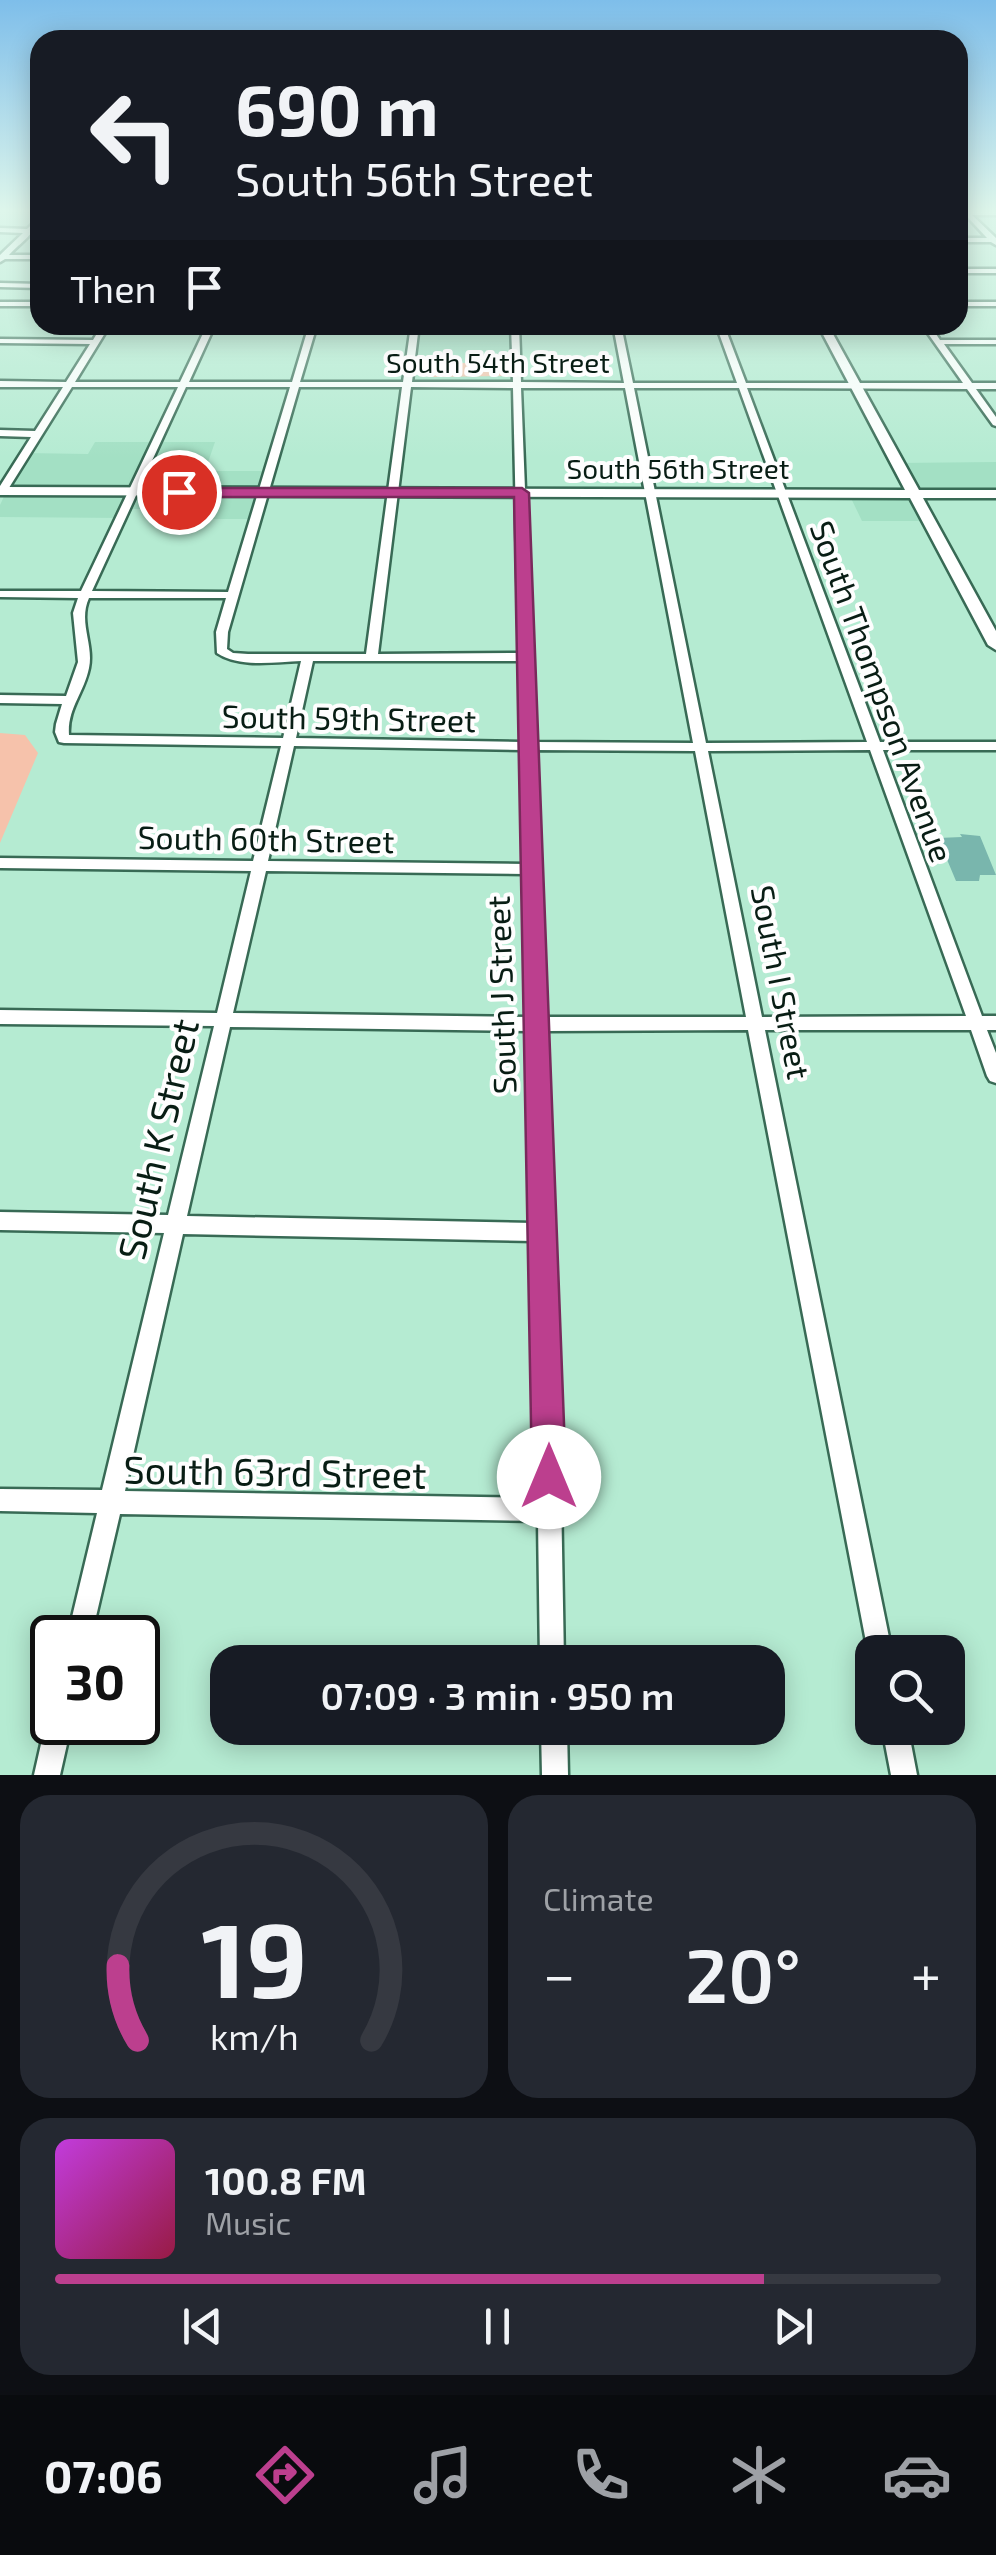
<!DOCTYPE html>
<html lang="en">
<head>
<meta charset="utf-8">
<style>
  :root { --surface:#171b24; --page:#242831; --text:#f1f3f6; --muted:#9ea1a6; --line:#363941; --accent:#bc3f8e }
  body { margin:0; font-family:"Exo 2",sans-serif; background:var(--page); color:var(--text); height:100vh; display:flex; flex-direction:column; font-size:38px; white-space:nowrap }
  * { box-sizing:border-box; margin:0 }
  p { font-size:32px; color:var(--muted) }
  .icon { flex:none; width:55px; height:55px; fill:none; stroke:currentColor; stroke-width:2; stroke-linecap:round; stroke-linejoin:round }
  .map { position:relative; height:1775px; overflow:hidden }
  .details { display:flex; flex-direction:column; gap:20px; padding:20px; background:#0d0f14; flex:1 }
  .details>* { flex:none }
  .banner { position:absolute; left:30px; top:30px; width:938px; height:305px; border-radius:30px; box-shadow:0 5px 25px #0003; background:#171b24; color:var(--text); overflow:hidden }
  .buttons { position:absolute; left:855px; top:1635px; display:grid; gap:20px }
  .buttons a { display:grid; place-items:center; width:110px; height:110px; border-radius:20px; background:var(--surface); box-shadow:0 5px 25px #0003; font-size:50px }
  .speed { position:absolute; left:30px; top:1615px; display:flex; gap:20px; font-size:50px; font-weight:700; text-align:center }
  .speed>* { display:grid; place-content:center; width:130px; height:130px; border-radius:50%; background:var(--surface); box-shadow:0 5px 25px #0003; line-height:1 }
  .speed .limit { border:5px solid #111; border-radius:15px; background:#fff; color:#111 }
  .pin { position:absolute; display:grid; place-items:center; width:85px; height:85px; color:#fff; margin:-42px; border:5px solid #fff; border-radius:50%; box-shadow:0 2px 10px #0007 }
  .me { position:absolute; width:110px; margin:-55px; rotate:0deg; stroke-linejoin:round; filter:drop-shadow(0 0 8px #0008) }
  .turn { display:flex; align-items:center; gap:35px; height:210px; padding:0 40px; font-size:45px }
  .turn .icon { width:130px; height:130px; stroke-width:2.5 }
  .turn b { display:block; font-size:70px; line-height:85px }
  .then { display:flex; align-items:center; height:95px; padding:0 40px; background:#0003; gap:20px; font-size:38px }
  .big { font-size:75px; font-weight:600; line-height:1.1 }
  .details .tile { flex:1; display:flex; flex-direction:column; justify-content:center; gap:15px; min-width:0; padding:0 35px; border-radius:30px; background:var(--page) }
  .details .dial { align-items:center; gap:0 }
  .dial svg { height:260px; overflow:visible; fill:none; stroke:var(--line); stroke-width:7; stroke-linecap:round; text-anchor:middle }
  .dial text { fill:var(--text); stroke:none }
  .song { display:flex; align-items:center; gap:30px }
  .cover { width:120px; height:120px; border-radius:15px; background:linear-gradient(135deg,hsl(290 70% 55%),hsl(340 70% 35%)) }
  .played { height:10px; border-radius:5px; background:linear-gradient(90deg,var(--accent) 80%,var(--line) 80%) }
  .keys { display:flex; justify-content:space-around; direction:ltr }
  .heat { display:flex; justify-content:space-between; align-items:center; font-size:55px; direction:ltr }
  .details .tiles { flex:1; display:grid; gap:20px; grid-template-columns:1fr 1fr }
  .tile:last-child { grid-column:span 2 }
  .trip { position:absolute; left:210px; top:1645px; width:575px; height:100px; border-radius:30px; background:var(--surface); box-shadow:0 5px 25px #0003; font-weight:600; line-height:100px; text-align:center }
  .tab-bar { display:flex; height:160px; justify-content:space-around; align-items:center; background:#090b0e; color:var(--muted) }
  .tab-bar .icon { width:70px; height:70px }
  .tab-bar .current { color:var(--accent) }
  .tab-bar b { font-size:45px; color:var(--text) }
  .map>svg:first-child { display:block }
  .built { fill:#a3e0c4 }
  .green { fill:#f6c2ab }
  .building { fill:#79b6ad }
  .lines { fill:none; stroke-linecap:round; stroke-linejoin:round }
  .minor-casing { stroke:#386a55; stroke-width:5 }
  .major-casing { stroke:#386a55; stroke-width:5 }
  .minor { fill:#fff; fill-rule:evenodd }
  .major { fill:#fff; fill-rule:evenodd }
  .route { fill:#bc3f8e; stroke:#7a295c; stroke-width:2.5 }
  .labels { text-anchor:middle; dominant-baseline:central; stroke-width:8; stroke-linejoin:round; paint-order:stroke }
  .far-street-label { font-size:28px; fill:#081d14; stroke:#fefefe }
  .street-label { font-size:32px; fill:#081d14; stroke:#fefefe }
  .near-street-label { font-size:38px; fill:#081d14; stroke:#fefefe }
</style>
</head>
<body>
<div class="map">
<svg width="996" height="1775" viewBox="0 0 996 1775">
  <rect width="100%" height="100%" fill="#b5ebd2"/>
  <path class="built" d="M415,325h100l2,59h-110z
    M95,442h120l-10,29h65l-14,48h-70l3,-10h-64l-4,9 -121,-1v-12l25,-52 63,1z
    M996,462v31l-81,1 13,27h-66l-13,-27h64l-16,-31z"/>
  <path class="green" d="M432,363h66l5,1v12l-72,1 -5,-3v-9z
    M0,733l25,2 13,18 -38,90z"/>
  <path class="building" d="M960,834l20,2 16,39h-16l-1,6h-23l-18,-43 24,-1z"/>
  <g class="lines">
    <defs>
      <path id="minor" d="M960,209l36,2v4h-24l24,23v7l-5,-3h-33v-4h29z
        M40,217c-3,15 -20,26 -31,38h31v4h-35l-5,3v-7l23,-22 -23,-1v-4l27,1z
        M958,269h38v4h-38z
        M0,283l40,1v4l-40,-1z
        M0,302h40v4h-40z
        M958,302h38v4h-38z
        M102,325h8l-35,57h105l27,-57h8l-26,57h103l17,-57h8l-17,57h103l8,-57h8l-7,57h101l-2,-57h8l2,57 103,1 -11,-58h8l12,58h104l-21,-58h8l22,58h217l-41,-58h8l10,15h56v4h-52l28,39h24v6h-20l20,28v9l-3,-1 -26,-36 -220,-1 133,354h116v8h-113l99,266h14v14h-9l9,23v30l-6,-2 -3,-5 -16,-46h-206l127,622h-20v9l-4,-9 -120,-622 -202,1 13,347 5,284h-24l-2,-141 -418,-7 -29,124h-24l30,-125 -97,-2v-22l102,1 62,-257 -164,-3v-18l168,3 46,-189 -214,-2v-14l217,3 34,-142 -251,-3v-10l253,3 28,-115 -217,-3 -5,-1 -4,-10 1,-8 6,-20 -62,-1v-8l66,1 12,-34 -5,-49 5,-15 -78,-1v-6h81l97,-204h-106l-65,104 -7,2v-7l31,-49 -31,-1v-6l35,1 28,-44h-63v-6l66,1 24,-38 -90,-1v-4l93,1zM186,387h104l-62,205 -136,-1zM299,387h103l-36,267h-118l-15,-1 -6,-4 1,-17zM411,387l102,1 6,265 -141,1zM521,388h104l68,355 -158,-1zM634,388h105l128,354 -161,1zM89,598h137l-10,34 1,21c22,15 58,9 84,8l-18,77 -214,-3c-2,-26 15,-42 20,-67 5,-24 -11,-46 0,-70zM313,661h206l2,81 -225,-4zM294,746l228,4 3,114 -257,-3zM535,750l160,1 51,266h-201zM870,750l96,266 -204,1 -54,-266zM266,871l259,3 3,143 -295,-4zM230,1027l299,4 4,192 -346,-7zM183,1234l351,7 4,257 -413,-7z
        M52,1712v10h20l-12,53h-26l12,-53z
        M541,1728h26l1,47h-26z
        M882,1728h26l9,47h-26z"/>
      <path id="major" d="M818,325h10l91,165h77v8h-73l73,133v19l-8,-5 -78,-147 -910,-3v-8l905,3z"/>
    </defs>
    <use href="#minor" class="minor-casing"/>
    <use href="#major" class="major-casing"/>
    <use href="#minor" class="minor"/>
    <use href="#major" class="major"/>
  </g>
  <linearGradient id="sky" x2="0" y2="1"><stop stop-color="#7ebeea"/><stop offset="0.46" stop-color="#def6eb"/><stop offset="1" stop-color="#def6eb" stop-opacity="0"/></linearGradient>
  <rect width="996" height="458" fill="url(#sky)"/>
  <path class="route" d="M522,488l7,5 37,984 -5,12 -12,5 -12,-5 -5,-12 -18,-980h-335l-7,-5 7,-4z"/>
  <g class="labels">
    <g class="far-street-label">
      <text x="498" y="362">South 54th Street</text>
      <text x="678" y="468">South 56th Street</text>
    </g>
    <g class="street-label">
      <text transform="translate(883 691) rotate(70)">South Thompson Avenue</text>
      <text transform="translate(349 717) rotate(1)">South 59th Street</text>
      <text transform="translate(266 838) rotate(1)">South 60th Street</text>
      <text transform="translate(782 982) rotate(79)">South I Street</text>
      <text transform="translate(500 995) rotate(-92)">South J Street</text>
    </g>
    <g class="near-street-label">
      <text transform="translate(157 1139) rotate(-77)">South K Street</text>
      <text transform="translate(275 1471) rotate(1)">South 63rd Street</text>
    </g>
  </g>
</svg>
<div class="buttons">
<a><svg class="icon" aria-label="search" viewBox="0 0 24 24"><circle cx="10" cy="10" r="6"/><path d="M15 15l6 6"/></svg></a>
</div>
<div class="speed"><div class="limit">30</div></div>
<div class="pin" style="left:179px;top:492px;background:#d93025"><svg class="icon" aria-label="arrive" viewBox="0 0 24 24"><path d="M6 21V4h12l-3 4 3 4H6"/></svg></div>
<svg class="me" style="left:549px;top:1477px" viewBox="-20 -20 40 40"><circle r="19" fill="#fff"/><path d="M0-13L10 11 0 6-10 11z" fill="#bc3f8e"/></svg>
<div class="trip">07:09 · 3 min · 950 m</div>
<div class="banner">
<div class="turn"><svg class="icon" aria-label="left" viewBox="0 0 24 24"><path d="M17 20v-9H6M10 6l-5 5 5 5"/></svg><div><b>690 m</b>South 56th Street</div></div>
<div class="then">Then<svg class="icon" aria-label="arrive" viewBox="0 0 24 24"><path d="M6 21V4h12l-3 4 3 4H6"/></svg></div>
</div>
</div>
<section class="details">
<div class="tiles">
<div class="tile dial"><svg viewBox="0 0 100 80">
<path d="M14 69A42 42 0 1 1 86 69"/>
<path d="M14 69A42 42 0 0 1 8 46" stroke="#bc3f8e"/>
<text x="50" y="56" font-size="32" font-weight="700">19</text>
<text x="50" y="72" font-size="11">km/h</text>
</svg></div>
<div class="tile"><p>Climate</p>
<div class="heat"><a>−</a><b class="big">20°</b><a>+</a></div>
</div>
<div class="tile">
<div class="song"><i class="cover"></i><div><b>100.8 FM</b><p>Music</p></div></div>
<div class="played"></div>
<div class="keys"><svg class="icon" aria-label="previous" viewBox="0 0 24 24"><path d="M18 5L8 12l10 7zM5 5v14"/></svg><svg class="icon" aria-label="pause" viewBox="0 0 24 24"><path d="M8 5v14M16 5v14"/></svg><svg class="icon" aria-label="next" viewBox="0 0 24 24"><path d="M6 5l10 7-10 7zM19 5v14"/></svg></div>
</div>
</div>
</section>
<nav class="tab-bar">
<b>07:06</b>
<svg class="icon current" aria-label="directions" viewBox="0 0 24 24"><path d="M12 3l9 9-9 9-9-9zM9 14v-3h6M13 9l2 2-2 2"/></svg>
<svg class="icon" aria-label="music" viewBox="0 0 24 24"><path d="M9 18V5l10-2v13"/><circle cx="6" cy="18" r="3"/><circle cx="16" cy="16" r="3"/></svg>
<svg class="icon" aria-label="phone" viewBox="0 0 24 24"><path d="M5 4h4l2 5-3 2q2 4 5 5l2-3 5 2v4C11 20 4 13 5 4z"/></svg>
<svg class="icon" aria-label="climate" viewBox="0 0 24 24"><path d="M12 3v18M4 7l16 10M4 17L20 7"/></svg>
<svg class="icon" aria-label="car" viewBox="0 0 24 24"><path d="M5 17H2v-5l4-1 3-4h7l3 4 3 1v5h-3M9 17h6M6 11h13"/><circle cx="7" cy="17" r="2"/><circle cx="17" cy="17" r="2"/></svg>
</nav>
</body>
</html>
